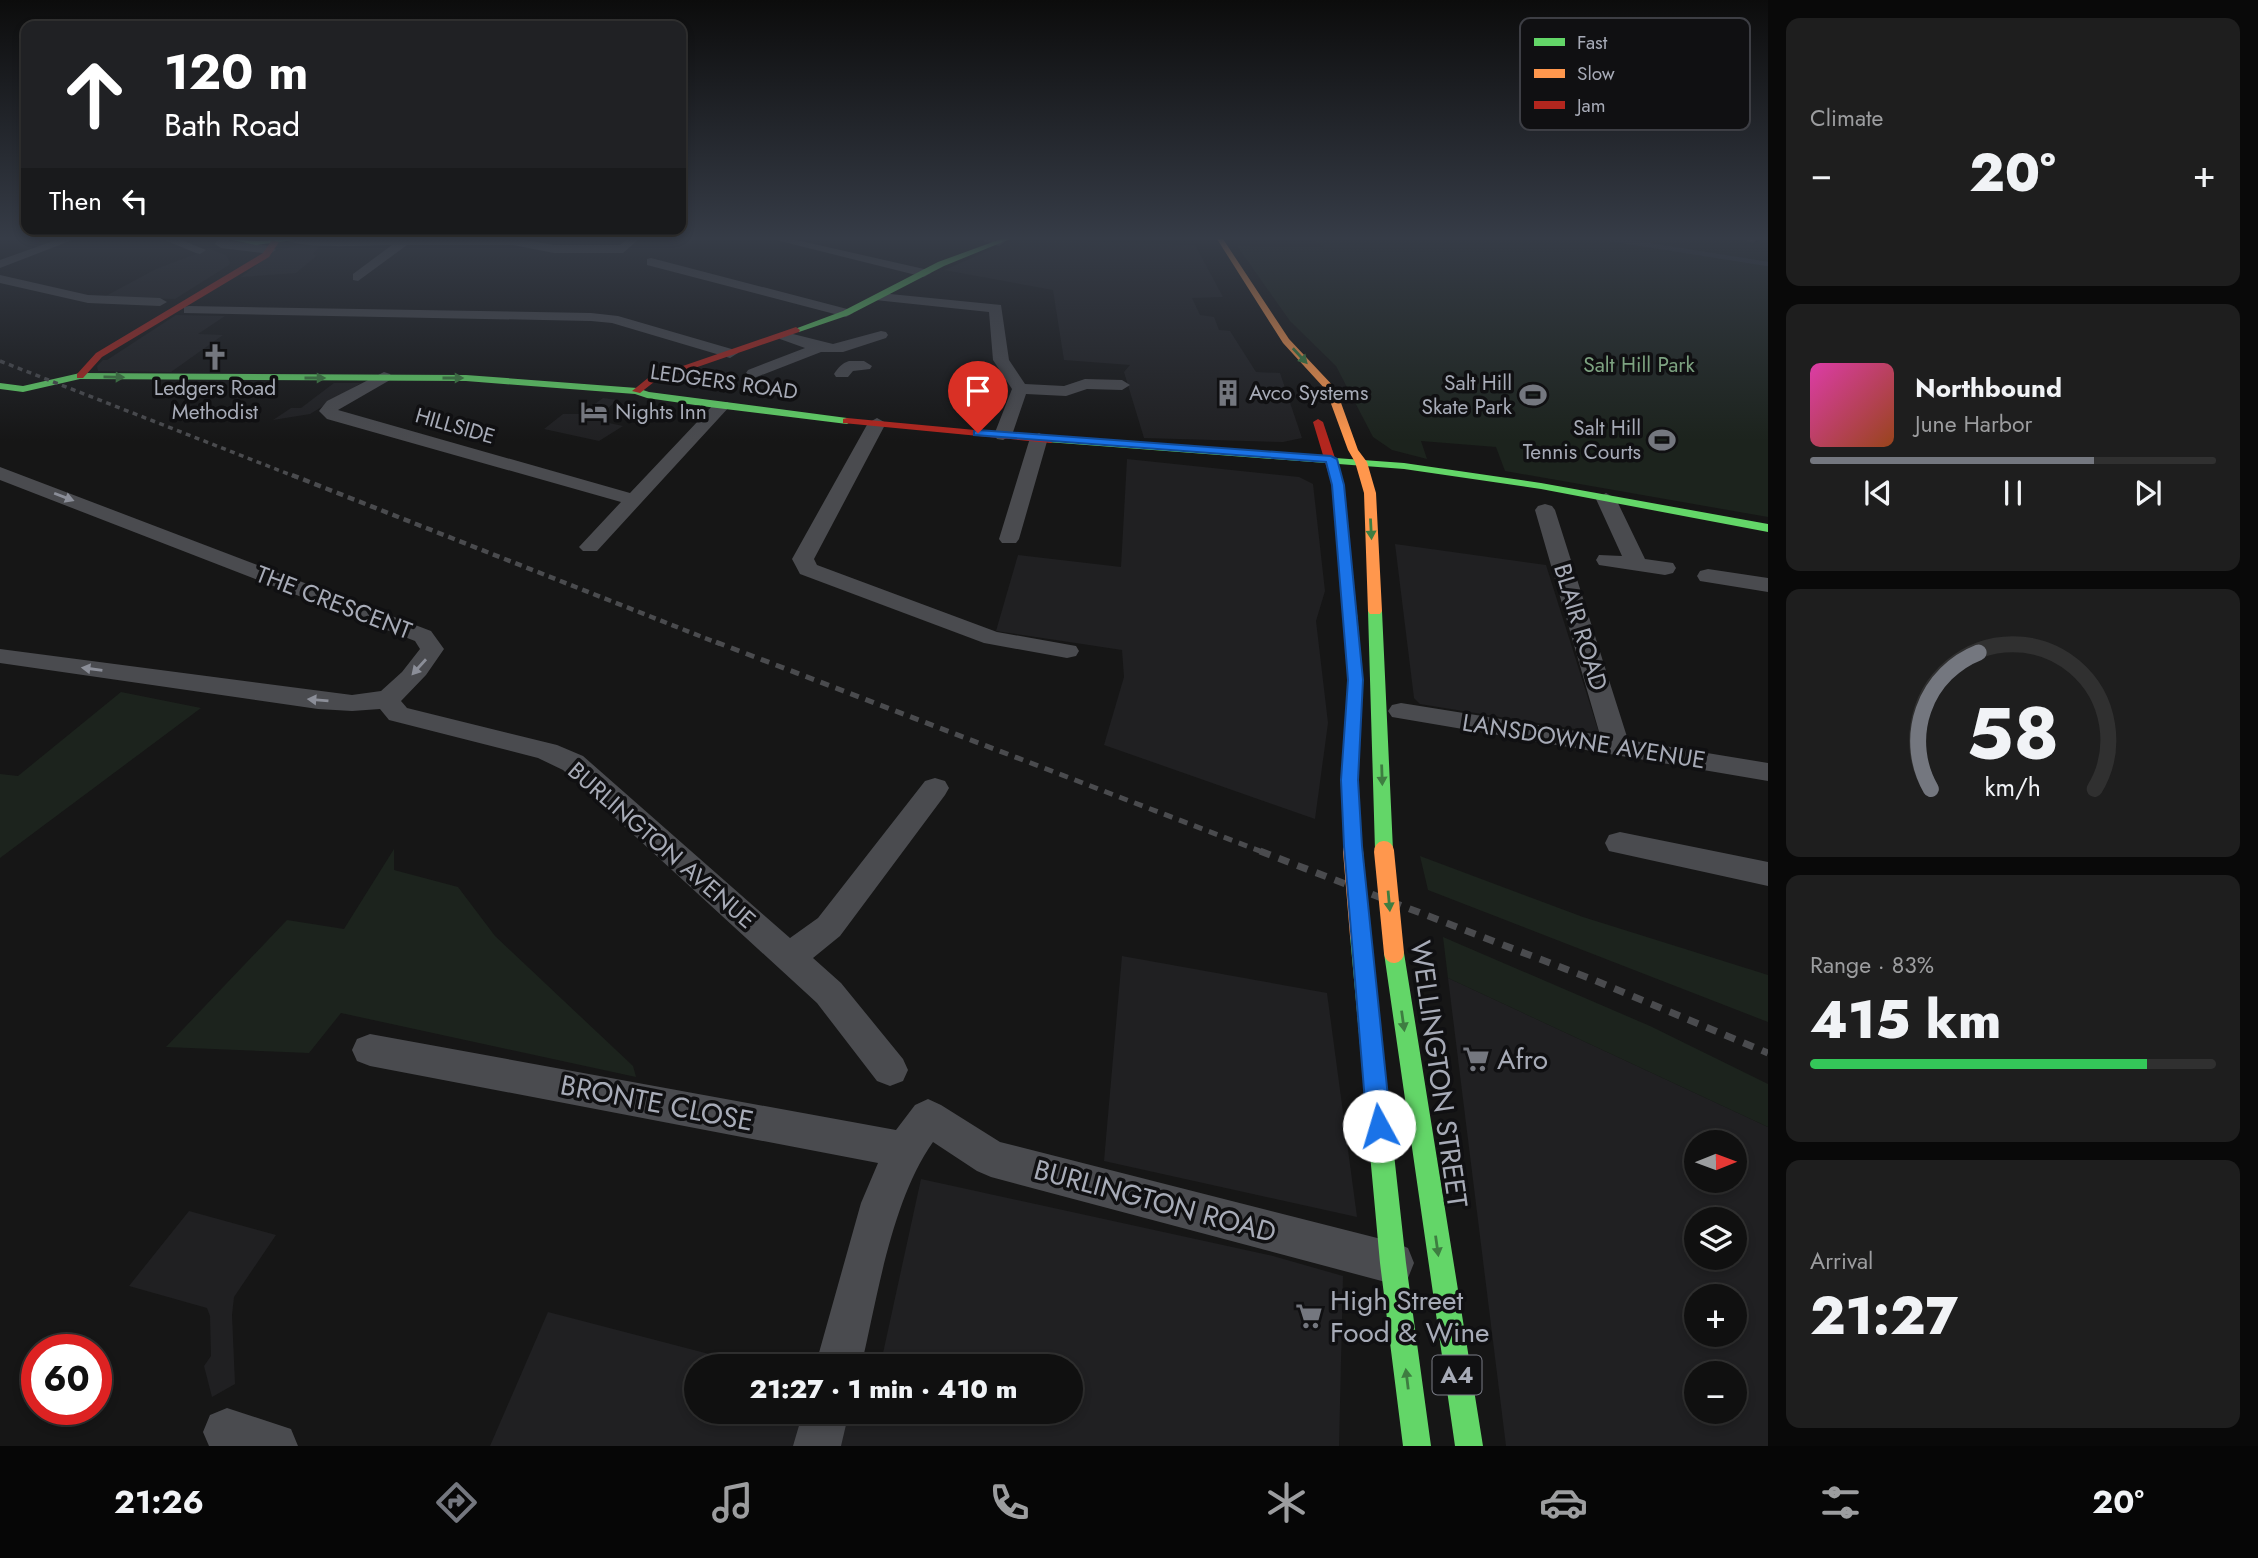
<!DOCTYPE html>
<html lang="en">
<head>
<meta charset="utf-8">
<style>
  :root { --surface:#101010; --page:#1e1e1e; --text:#f1f3f6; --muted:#9c9d9f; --line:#303030; --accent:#74777f }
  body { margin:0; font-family:Jost,sans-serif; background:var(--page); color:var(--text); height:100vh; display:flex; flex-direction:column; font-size:26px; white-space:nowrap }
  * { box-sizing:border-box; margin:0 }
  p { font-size:23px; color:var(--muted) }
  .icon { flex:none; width:38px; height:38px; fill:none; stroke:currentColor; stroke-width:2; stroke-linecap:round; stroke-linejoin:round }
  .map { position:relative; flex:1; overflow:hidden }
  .side { display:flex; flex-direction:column; gap:18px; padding:18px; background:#090909; width:490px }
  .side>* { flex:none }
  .banner { position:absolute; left:21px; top:21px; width:665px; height:214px; border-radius:14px; box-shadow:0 4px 10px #0003,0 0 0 2px var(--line); background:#202124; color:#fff; overflow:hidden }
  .needle { width:46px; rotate:89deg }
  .fabs { position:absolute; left:1684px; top:1130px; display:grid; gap:14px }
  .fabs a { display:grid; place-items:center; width:63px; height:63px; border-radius:50%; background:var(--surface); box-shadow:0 4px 10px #0003,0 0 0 2px var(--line); font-size:35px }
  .speed { position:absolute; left:21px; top:1334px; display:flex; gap:14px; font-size:35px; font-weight:700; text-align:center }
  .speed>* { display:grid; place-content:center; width:91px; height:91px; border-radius:50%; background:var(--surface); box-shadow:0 4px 10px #0003,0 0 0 2px var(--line); line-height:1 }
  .speed .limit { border:10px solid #d22; background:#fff; color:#111 }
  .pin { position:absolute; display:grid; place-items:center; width:60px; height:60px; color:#fff; margin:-72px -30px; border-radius:50% 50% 50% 0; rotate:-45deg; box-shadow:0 0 7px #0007 }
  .pin .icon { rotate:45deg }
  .me { position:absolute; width:77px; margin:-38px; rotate:354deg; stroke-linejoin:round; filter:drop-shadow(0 0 5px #0008) }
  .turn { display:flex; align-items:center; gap:24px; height:147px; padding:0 28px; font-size:32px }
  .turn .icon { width:91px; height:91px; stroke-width:2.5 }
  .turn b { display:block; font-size:49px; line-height:60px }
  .then { display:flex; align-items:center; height:66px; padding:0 28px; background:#0003; gap:14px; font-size:26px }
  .big { font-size:52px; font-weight:800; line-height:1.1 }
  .side .widget { flex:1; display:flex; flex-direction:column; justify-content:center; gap:10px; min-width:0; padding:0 24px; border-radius:14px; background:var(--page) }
  .side .dial { align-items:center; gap:0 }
  .dial svg { height:182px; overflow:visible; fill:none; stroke:var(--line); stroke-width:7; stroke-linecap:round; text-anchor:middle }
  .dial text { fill:var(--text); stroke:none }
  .song { display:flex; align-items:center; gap:21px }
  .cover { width:84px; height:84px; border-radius:10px; background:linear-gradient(135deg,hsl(320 70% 55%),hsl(20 70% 35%)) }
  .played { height:7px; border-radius:4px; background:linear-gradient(90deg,var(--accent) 70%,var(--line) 70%) }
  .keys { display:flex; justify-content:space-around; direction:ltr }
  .heat { display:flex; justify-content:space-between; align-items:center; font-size:38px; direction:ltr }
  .charge { height:10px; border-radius:5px; background:linear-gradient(90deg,#34c759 83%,var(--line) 0) }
  .trip { position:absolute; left:684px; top:1354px; width:399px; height:70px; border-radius:35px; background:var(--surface); box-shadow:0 4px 10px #0003,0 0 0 2px var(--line); font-weight:800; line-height:70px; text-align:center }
  .tabs { display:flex; height:112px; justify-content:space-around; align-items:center; background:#060606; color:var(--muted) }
  .tabs .icon { width:49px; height:49px }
  .tabs .on { color:var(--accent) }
  .tabs b { font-size:32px; color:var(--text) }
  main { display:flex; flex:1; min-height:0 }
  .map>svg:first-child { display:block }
  .built { fill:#202022; fill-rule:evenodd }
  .green { fill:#1c231d }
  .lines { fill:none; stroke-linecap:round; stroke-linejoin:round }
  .stream { stroke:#293038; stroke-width:4.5 }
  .street { fill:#4a4b4f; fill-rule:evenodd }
  .fast { fill:#63d668; fill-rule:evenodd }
  .slow { fill:#ff974d; fill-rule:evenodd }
  .jam { fill:#b3261e; fill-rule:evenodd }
  .rail-far3 { stroke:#4a4b4e; stroke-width:3.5; stroke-dasharray:5 4.5; stroke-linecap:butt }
  .rail-far2 { stroke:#4a4b4e; stroke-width:4.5; stroke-dasharray:7 5; stroke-linecap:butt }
  .rail-far1 { stroke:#4a4b4e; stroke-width:5; stroke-dasharray:9 7; stroke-linecap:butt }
  .rail { stroke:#4a4b4e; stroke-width:7; stroke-dasharray:11 9; stroke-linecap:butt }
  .slow-bridge-far1 { stroke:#ff974d; stroke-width:16 }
  .slow-bridge { stroke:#ff974d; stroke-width:20 }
  .oneway { fill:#3e7d41 }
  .oneway2 { fill:#8b8e98 }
  .route { fill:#1a73e8; stroke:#114b97; stroke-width:2 }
  .labels { text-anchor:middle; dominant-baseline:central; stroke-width:7; stroke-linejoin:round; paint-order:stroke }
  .far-park-label { font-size:21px; fill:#7da381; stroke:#101012 }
  .far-street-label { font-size:21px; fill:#a7abb7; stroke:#101012 }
  .far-poi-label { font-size:21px; fill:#a7abb7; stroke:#101012; text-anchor:end }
  .shield { fill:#101012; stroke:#7a7c86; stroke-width:2 }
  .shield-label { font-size:23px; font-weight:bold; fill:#a7abb7 }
  .street-label { font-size:24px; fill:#a7abb7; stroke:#101012 }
  .near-poi-label { font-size:28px; fill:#a7abb7; stroke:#101012; text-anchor:start }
  .near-street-label { font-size:28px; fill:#a7abb7; stroke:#101012 }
  .key { fill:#101012; stroke:#3d3e44; stroke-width:2 }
  .key-label { font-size:19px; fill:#a7abb7 }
</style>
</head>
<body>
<main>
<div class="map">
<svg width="1768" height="1446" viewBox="0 0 1768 1446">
  <rect width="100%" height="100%" fill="#161616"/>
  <path class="built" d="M1016,239l179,6 28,52 -31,1 8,17 14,2 5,13 11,1 26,41 24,1 22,65 -19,4 -139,-4 -20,-66 6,-7 -66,-5 -11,-70 -109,-20z
    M298,245l21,1 -6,8 3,1 -2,3 -18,15 -55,4 33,-25z
    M209,249l17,6 4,7 -1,3 -54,34 -71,-2 52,-28z
    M176,315l49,1 -27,18 25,1 -52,37 -73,-1 -1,-5 6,-6h4z
    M334,383h27l-51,31 -37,6 18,-12h10z
    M603,398l14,2 -22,20 28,6 -24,15 -55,-12 19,-15h18z
    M1127,459l172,18 14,7 12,107 -9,30 12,102 -13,96 -211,-74 20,-68 -2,-27 -126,-19 22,-76 103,12z
    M1395,544l151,21 53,168 -179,-29 -6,-6z
    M1122,956l205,37 30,224 -253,-56z
    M1448,978l320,149v319h-262zM1696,1143h38v38h-38zM1696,1220h38v38h-38zM1696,1297h38v38h-38zM1696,1374h38v38h-38z
    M921,1179l352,77 70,20 -4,170h-849l58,-134 211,55h-63v45h375v-45h-191z
    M189,1211l87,24 -42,62 -2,18 3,69 -23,13 -8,-31 7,-10 -1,-40 -3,-8 -78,-22z"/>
  <path class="green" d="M1314,239h416l25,3 13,-3v278l-263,-46 -9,-24 -75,-6 6,18 -35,-9 -19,-13 -37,-71 -46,-45 -53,-75 86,1z
    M121,692l80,16 -201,150v-84l18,2z
    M394,849v21l64,17 37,49 138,130 3,11 -295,-64 -32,40 -143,-6 121,-127 57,9z
    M1420,856l163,61 185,58v47l-340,-132z
    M1443,937l207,89 118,58v43l-320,-149z"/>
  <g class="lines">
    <path class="stream" d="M1610,239l158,25"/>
    <path class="street" d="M59,239h16l-75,29v-8z
      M162,239h17l27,11 -6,4 -4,-1z
      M218,239h12l-1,2 41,5 6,4 -6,4 -49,-6 -6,-4z
      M285,239h234l35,6h66l7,-6h12l-16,14h-69l-41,-8h-106l-49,36 -5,-1v-6l39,-29c-22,0 -92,5 -107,-6z
      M772,239h20l132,30 7,4 -7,4z
      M978,239h22l5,3 -6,4z
      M1744,239h14l-6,4z
      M651,258l200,52 2,3 -7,4 -199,-52v-6z
      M0,275l88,20 72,3 7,4 -7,4 -72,-3 -88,-20z
      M880,293l121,12 8,55 16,24 39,2 21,-7 37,1 8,5 -8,5 -35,-1 -21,7 -40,-2 -14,41 -9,5 -6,-1 -3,-4 18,-46 -19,-29 -4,-48 -114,-12 -2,-3z
      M189,306l402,7 27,3 117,34 3,3 -8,5 -118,-35 -21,-2 -407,-8v-6z
      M881,331l5,1 2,3 -2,3 -43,14h-22l-67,26 -8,-5 2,-3 57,-22 -25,-9 -2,-3 2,-3 5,-1 48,12z
      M849,361h15l8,5 -2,3 -17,2 -5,6h-12l-2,-3c4,-6 8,-11 15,-13z
      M384,372l6,2 2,3 -2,3 -52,30 292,83 86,-91h12l2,4 -133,145h-14l-4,-4 42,-45 -294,-83 -8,-8 8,-10z
      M877,418l9,5 -72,136 3,6 180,67 79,14 3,5 -3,5 -9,2 -83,-15 -184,-69 -8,-15 76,-136z
      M1039,433l9,5 -29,101 -3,4h-14l-3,-4 31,-101z
      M0,467l431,164 13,18 -18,26 -25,26 6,7 150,37 26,11 207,182 28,-20 107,-137 10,-3 10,3 4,7 -4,7 -105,141 -27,22 28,25 62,76 5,11 -5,11 -13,5 -13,-5 -60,-78 -254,-233 -25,-12 -149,-38 -9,-11 -28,2 -34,-2 -318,-46v-14l352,46 29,-4 21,-19 18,-23 -5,-8 -415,-161z
      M1606,493l10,6 29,60 28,4 3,5 -3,5 -8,2 -66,-10 -3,-5 3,-5 23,1 -26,-57z
      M1545,504l7,2 3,4 73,230 140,23v18l-376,-64 -4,-6 4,-6 9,-2 199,32 -65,-225 3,-4z
      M1708,569l60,9v14l-68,-11 -3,-5 3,-5z
      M1620,832l148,30v24l-159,-35 -4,-8 4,-8z
      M370,1034l526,96 19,-25 13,-6 13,6 59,37 393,100 15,6 6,15 -6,15 -15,6 -402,-107 -14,-6 -44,-29c-42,60 -55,153 -72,225h-46l46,-164 17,-40 -508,-97 -13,-5 -5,-11 5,-11z
      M227,1408l64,21 7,17h-89l-6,-14 7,-17z
      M803,1412h46l-8,34h-48z"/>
    <path class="fast" d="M227,239l29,2 36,-2 1,1 -37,5z
      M1001,239h9l-66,27 -95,49 -50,17 -7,-2 51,-19 95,-49z
      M80,373l386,2 171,13 12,4 198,26 5,3 -5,3 -138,-17 -62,-9 -12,-4 -169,-13 -386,-2 -57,13 -23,-3v-6l23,3z
      M1051,437l353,26 137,20 227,41v8l-227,-43 -137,-20 -357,-27 -1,-2z
      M1375,607l7,4 11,239 -3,5h-12l-3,-5 -7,-239z
      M1350,610l7,4 6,66 -5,100 4,66 -3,5h-12l-3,-5 -2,-66 7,-100 -6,-66z
      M1360,928l7,3 3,5 36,327 25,183h-28l-23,-183 -30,-327 3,-5z
      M1394,945l7,2 3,6 79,493h-28l-71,-493 3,-6z"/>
    <path class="slow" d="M1217,239h6l66,100 47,50 22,61 9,12 9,31 6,118 -2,3h-10l-2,-3 -4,-118 -9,-31 -7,-12 -22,-60 -43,-47z"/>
    <path class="jam" d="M272,240l7,2 -10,15 -167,100 -19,21h-6v-4l19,-21 167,-100z
      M796,327l4,3 -1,2 -145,50 -14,11 -8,-2 16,-13z
      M847,418l204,19 5,3 -5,3 -208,-20v-4z
      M1318,419l5,3 21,63 13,129 -7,4 -7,-4 -11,-129 -19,-63z"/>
    <path class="rail-far3" d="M0,361l296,116"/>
    <path class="rail-far2" d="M292,475l428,169"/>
    <path class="rail-far1" d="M716,642l549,211"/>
    <path class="rail" d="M1260,851l334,129 174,73"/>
    <path class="slow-bridge-far1" d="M1353,846l1,7
      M1384,850v3"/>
    <path class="slow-bridge" d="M1353,851l7,85
      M1384,851l10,102"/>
  </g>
  <defs><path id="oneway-solid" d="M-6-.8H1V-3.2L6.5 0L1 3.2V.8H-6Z" transform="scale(1.75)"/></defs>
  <g class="oneway">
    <use href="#oneway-solid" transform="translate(1300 356) rotate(47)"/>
    <use href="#oneway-solid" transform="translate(114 377) rotate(1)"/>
    <use href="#oneway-solid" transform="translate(315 378)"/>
    <use href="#oneway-solid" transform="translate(453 378)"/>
    <use href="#oneway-solid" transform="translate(1371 529) rotate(87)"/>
    <use href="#oneway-solid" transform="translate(1382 775) rotate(88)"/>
    <use href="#oneway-solid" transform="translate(1389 901) rotate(85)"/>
    <use href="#oneway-solid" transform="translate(1403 1021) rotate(82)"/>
    <use href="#oneway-solid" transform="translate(1437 1246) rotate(82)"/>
    <use href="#oneway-solid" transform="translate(1407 1379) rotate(-97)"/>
  </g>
  <g class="oneway2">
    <use href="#oneway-solid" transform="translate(64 497) rotate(21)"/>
    <use href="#oneway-solid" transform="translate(419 667) rotate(132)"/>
    <use href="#oneway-solid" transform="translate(92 669) rotate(-172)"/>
    <use href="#oneway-solid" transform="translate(318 700) rotate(-175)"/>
  </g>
  <linearGradient id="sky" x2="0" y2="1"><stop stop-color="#0c0c0c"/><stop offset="0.54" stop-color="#363c47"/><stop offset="1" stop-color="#363c47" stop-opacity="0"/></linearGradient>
  <rect width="1768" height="441" fill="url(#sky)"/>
  <path class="route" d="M978,430l353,26 6,3 7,26 19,195 -5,100 4,66 29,280 -4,8 -8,3 -8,-3 -4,-8 -23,-280 -3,-66 7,-100 -16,-195 -6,-23 -352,-27v-4z"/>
  <defs>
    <symbol id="church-bare" viewBox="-9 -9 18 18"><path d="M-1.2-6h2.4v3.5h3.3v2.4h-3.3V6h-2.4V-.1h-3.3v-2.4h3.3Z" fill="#74777f" stroke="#101012" stroke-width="2.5" paint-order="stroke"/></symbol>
    <symbol id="building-bare" viewBox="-9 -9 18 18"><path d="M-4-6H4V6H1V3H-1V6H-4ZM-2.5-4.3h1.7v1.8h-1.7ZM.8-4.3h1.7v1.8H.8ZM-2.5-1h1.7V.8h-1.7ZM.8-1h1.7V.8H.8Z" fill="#74777f" stroke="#101012" stroke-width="2.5" paint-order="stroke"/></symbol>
    <symbol id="stadium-bare" viewBox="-9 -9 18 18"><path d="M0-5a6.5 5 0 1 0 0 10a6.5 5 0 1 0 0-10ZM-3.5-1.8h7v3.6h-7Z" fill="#74777f" stroke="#101012" stroke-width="2.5" paint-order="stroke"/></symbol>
    <symbol id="hotel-bare" viewBox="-9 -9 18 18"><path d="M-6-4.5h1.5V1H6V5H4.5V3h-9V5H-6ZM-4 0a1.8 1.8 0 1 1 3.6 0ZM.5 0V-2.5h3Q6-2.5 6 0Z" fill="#74777f" stroke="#101012" stroke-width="2.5" paint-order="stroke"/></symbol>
    <symbol id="supermarket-bare" viewBox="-9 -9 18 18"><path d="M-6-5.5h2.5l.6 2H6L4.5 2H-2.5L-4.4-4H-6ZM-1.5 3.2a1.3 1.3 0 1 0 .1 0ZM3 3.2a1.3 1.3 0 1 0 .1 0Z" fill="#74777f" stroke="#101012" stroke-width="2.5" paint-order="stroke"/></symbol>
  </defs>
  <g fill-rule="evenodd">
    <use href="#church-bare" x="196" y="338" width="38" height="38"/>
    <use href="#building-bare" x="1209" y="374" width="38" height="38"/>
    <use href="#stadium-bare" x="1514" y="376" width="38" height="38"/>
    <use href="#hotel-bare" x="575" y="393" width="38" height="38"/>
    <use href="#stadium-bare" x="1643" y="421" width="38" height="38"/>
    <use href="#supermarket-bare" x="1457" y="1040" width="38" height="38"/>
    <use href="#supermarket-bare" x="1290" y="1297" width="38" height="38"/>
  </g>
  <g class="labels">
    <g class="far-park-label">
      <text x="1639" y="365">Salt Hill Park</text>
    </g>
    <g class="far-street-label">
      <text transform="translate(724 382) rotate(8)">LEDGERS ROAD</text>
      <text transform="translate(455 426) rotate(16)">HILLSIDE</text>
    </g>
    <g class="far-poi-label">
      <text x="1512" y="383">Salt Hill<tspan x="1512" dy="24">Skate Park</tspan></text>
      <text x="215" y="388" text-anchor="middle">Ledgers Road<tspan x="215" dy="24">Methodist</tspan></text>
      <text x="1249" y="393" text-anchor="start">Avco Systems</text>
      <text x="615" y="412" text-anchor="start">Nights Inn</text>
      <text x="1641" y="428">Salt Hill<tspan x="1641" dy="24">Tennis Courts</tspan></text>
    </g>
    <rect class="shield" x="1432.5" y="1355.5" width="49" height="39" rx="5"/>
    <g class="shield-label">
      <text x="1457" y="1375">A4</text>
    </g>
    <g class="street-label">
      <text transform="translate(334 602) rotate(21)">THE CRESCENT</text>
      <text transform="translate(1581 627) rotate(73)">BLAIR ROAD</text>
      <text transform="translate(1584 741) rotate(9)">LANSDOWNE AVENUE</text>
      <text transform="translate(662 845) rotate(41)">BURLINGTON AVENUE</text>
    </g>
    <g class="near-poi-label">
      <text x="1497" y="1059">Afro</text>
      <text x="1330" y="1300">High Street<tspan x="1330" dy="32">Food &amp; Wine</tspan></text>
    </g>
    <g class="near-street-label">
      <text transform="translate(1439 1074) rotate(82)">WELLINGTON STREET</text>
      <text transform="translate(657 1103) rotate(11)">BRONTE CLOSE</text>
      <text transform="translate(1155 1201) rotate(15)">BURLINGTON ROAD</text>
    </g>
  </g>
  <rect x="1520" y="18" width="230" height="112" rx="10" class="key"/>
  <rect x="1534" y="38" width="31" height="8" fill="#63d668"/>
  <rect x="1534" y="69" width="31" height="9" fill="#ff974d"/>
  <rect x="1534" y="101" width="31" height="8" fill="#b3261e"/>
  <g class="key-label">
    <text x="1577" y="49">Fast</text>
    <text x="1577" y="80">Slow</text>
    <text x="1577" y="112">Jam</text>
  </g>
</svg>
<div class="fabs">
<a><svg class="needle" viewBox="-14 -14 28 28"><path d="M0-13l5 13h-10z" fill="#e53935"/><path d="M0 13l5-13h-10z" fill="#9c9d9f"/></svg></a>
<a><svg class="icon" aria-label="layers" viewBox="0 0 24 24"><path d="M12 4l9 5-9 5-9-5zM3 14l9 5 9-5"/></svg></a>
<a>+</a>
<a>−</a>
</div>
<div class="speed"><div class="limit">60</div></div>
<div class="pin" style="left:978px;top:433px;background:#d93025"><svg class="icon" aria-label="arrive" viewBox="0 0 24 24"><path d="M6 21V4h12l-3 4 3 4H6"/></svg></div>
<svg class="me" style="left:1379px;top:1126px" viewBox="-20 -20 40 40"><circle r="19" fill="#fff"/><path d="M0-13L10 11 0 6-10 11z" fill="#1a73e8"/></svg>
<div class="trip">21:27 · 1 min · 410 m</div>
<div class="banner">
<div class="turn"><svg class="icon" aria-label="ahead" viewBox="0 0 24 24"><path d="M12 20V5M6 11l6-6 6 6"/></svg><div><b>120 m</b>Bath Road</div></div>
<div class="then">Then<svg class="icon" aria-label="left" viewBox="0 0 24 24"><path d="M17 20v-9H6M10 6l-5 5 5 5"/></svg></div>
</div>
</div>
<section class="side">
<div class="widget"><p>Climate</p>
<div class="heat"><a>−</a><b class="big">20°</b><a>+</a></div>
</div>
<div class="widget">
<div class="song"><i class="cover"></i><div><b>Northbound</b><p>June Harbor</p></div></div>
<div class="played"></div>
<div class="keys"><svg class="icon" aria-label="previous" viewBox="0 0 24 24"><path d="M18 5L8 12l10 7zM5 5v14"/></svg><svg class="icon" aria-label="pause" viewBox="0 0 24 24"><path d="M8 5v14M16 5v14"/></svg><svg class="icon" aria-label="next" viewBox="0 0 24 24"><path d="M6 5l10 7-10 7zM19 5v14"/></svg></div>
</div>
<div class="widget dial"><svg viewBox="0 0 100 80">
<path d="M14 69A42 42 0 1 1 86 69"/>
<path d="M14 69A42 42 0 0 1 35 9" stroke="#74777f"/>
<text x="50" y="56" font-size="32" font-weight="700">58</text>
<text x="50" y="72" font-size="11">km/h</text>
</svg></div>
<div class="widget"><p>Range · 83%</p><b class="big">415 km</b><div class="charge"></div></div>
<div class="widget"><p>Arrival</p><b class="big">21:27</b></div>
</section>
</main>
<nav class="tabs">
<b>21:26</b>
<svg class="icon on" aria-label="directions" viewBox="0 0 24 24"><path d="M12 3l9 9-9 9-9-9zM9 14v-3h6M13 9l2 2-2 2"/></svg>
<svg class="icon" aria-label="music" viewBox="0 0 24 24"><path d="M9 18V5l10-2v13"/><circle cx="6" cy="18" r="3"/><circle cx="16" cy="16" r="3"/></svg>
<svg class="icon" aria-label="phone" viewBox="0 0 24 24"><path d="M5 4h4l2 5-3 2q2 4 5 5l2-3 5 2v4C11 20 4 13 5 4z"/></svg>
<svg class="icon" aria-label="climate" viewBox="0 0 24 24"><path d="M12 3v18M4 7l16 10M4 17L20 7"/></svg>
<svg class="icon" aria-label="car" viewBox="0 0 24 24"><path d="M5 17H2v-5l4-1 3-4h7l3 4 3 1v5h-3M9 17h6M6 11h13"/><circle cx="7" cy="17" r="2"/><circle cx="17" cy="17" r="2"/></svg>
<svg class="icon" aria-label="filters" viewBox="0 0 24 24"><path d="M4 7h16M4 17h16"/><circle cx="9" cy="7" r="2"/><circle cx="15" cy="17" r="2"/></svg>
<b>20°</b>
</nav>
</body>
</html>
